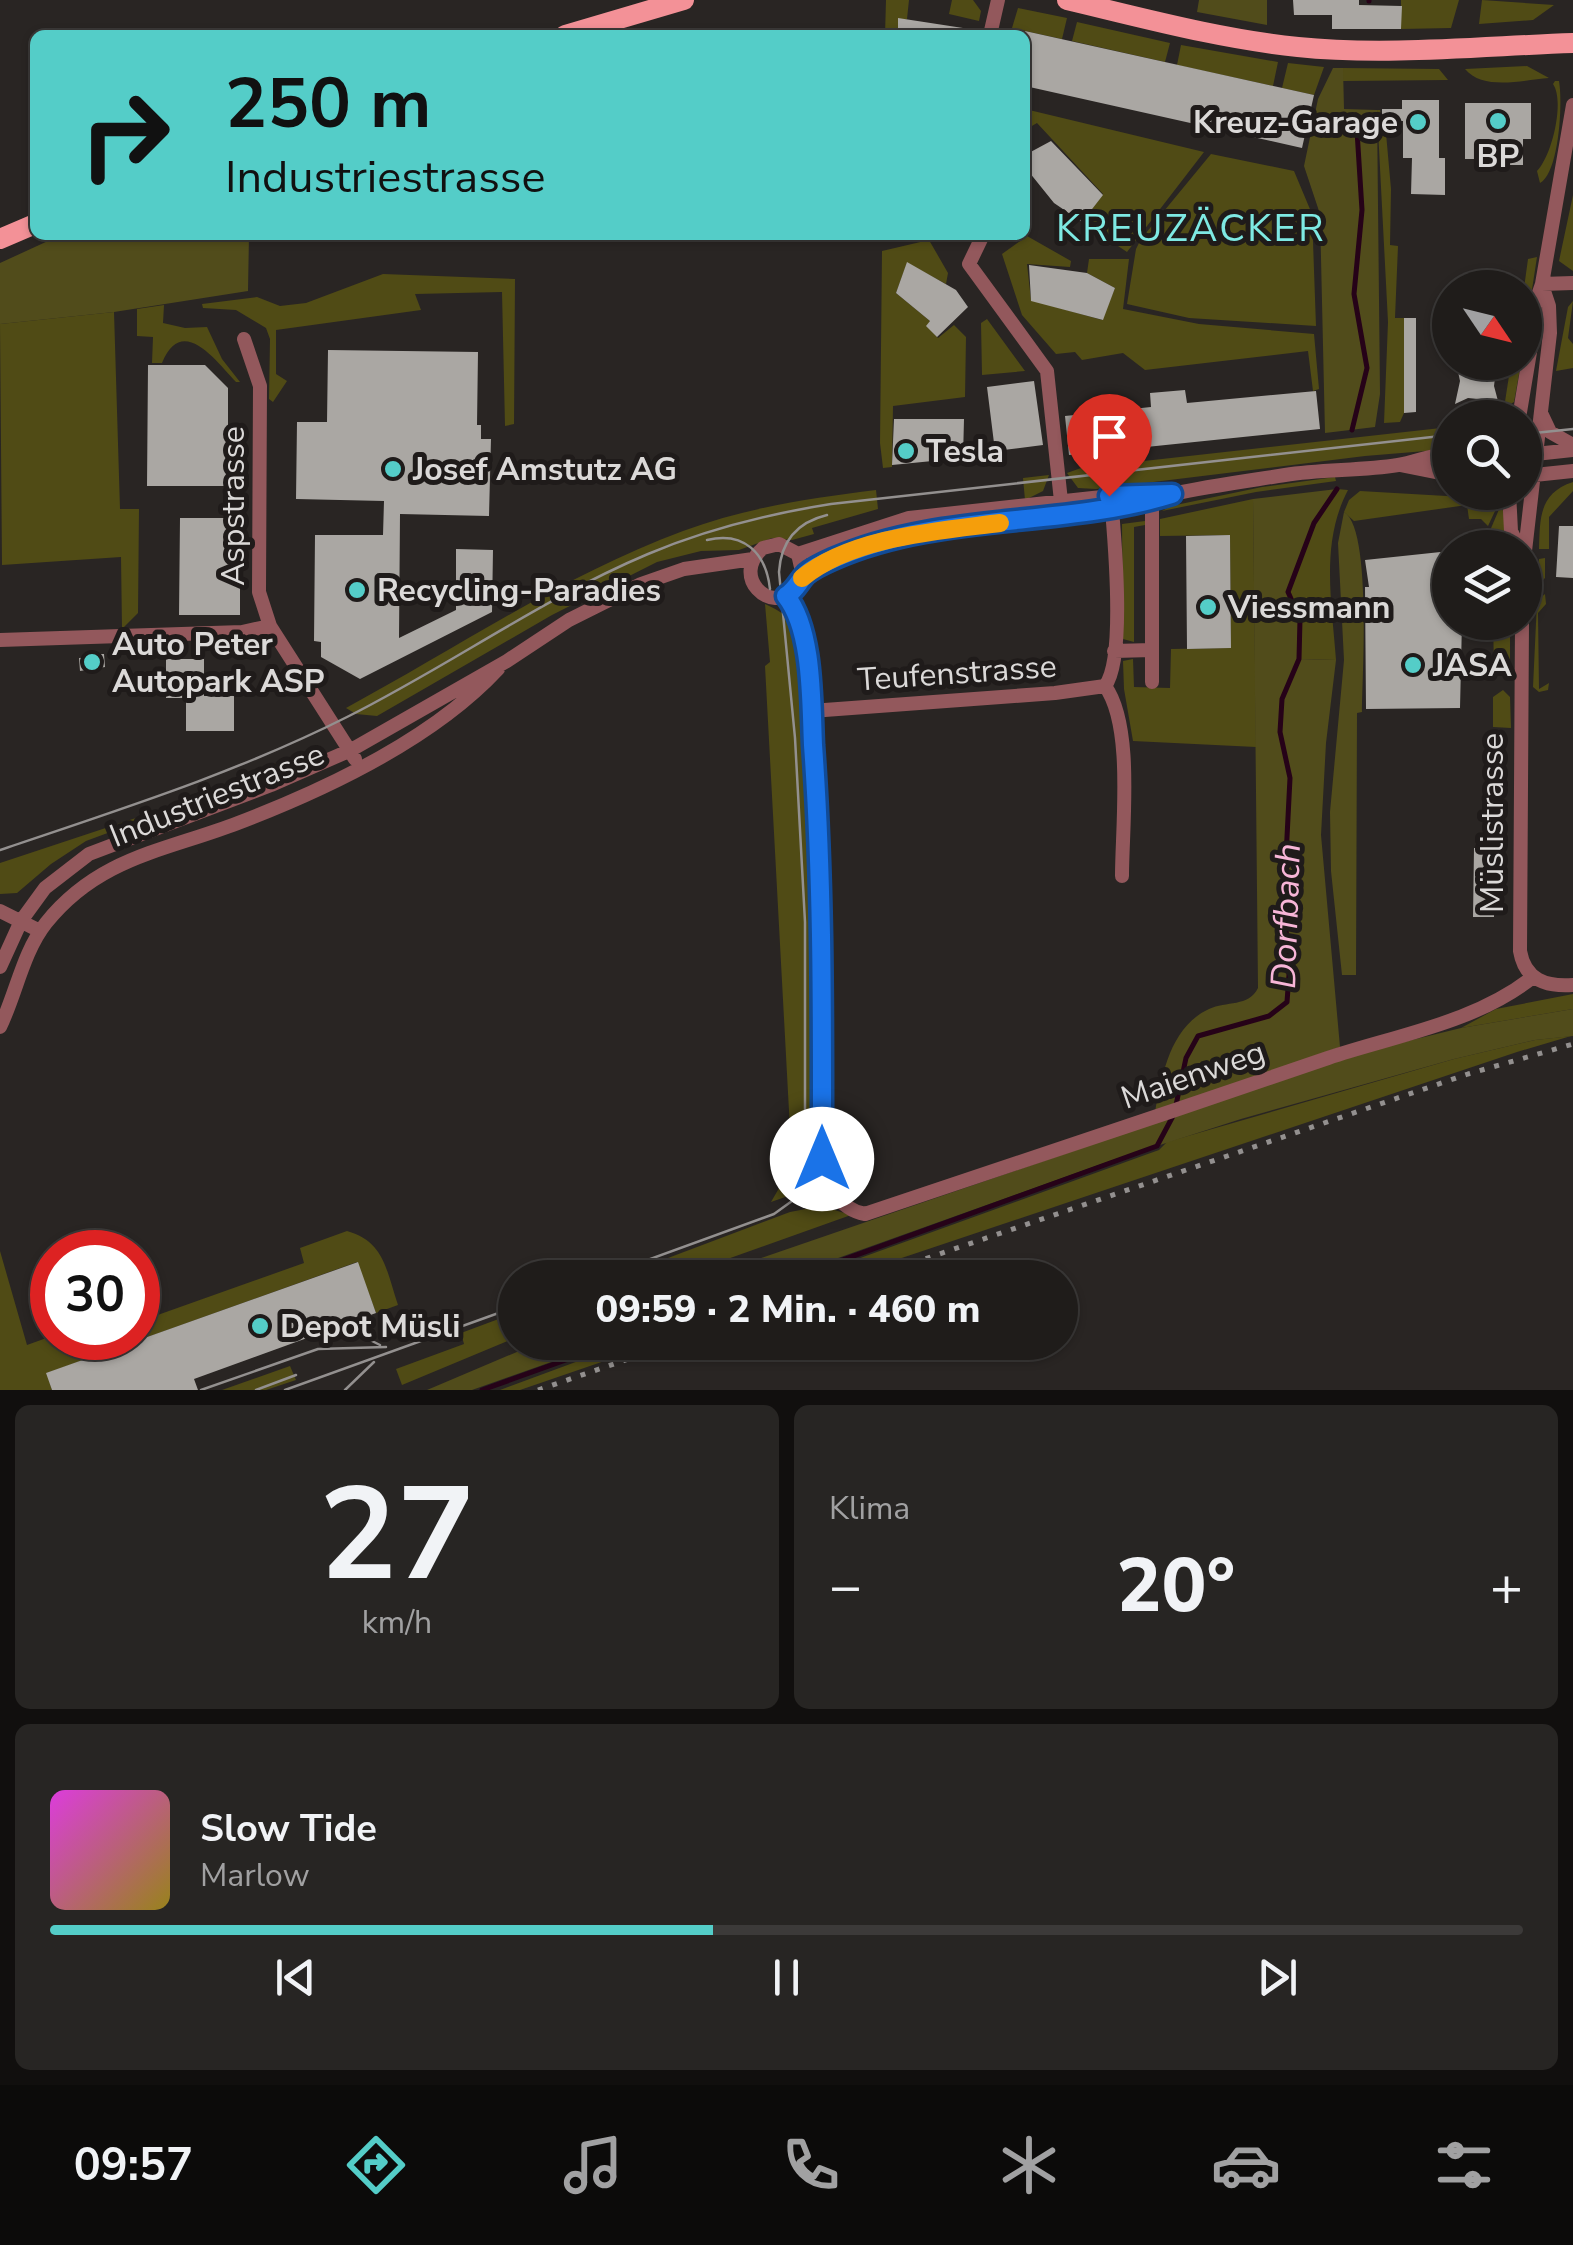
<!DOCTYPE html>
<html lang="de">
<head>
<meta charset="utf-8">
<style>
  :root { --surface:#1f1c1a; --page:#272523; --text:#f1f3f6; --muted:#a1a1a2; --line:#3c3a39; --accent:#54cdc8 }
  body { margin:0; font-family:"Nunito Sans",sans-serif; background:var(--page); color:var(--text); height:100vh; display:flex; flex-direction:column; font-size:38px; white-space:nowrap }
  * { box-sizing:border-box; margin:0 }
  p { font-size:32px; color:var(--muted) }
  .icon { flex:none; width:55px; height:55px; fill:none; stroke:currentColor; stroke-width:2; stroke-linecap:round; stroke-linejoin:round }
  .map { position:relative; height:1390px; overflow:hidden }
  .side { display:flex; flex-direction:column; gap:15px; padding:15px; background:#110f0e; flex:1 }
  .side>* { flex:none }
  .top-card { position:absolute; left:30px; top:30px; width:1000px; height:210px; border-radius:15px; box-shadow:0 2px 8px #0004,0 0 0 2px var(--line); background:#54cdc8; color:#111; overflow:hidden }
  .needle { width:65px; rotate:125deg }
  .controls { position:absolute; left:1432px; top:270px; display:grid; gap:20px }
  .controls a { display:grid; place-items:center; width:110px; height:110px; border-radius:50%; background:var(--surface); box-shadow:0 2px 8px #0004,0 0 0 2px var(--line); font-size:50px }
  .speed { position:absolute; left:30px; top:1230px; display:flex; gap:20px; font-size:50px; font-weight:700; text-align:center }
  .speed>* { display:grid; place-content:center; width:130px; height:130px; border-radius:50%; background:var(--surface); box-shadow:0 2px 8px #0004,0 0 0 2px var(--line); line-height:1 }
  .speed .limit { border:15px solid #d22; background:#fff; color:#111 }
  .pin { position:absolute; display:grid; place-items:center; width:85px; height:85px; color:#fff; margin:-102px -42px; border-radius:50% 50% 50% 0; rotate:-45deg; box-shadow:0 0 10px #0007 }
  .pin .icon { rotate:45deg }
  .me { position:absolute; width:110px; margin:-55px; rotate:0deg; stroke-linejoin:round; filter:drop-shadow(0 0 8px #0008) }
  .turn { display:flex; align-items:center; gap:35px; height:210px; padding:0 30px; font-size:45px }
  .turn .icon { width:130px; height:130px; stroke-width:2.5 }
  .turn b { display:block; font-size:70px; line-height:85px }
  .big { font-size:75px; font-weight:800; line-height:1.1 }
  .side .tile { flex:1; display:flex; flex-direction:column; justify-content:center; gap:15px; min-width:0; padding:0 35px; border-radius:15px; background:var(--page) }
  .side .dial { align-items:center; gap:0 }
  .dial b { font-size:130px; line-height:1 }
  .song { display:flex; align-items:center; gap:30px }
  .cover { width:120px; height:120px; border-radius:15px; background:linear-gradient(135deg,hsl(300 70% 55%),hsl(50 70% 35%)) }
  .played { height:10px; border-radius:5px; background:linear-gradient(90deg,var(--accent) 45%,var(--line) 45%) }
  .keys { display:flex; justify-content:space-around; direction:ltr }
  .heat { display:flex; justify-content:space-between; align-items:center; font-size:55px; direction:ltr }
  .side .tiles { flex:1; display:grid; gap:15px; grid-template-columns:1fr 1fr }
  .tile:last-child { grid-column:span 2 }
  .trip { position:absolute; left:498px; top:1260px; width:580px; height:100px; border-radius:50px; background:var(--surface); box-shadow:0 2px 8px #0004,0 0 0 2px var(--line); font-weight:800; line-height:100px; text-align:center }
  .tab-bar { display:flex; height:160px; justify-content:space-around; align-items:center; background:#0c0b0a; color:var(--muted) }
  .tab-bar .icon { width:70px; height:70px }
  .tab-bar .current { color:var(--accent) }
  .tab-bar b { font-size:45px; color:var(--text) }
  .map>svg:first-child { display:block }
  .green { fill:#504b15 }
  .forest { fill:#514c1b }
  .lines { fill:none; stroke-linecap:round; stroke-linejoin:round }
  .stream { stroke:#260218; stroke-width:5 }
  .building { fill:#aaa7a3 }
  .street { stroke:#93585c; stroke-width:14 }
  .primary { stroke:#f39197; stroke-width:20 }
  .tram { stroke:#93908f; stroke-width:2.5 }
  .rail { stroke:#93908f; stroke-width:5; stroke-dasharray:5 10; stroke-linecap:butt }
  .route-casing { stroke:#114b97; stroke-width:25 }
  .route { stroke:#1a73e8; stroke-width:18 }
  .slow { stroke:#f59e0b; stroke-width:18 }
  .poi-dot { fill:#54cdc8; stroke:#1f1b1a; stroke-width:4 }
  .labels { text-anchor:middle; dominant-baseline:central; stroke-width:10; stroke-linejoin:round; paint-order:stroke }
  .poi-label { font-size:32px; font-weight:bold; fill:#dbd9d8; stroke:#1f1b1a; text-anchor:start }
  .street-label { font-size:32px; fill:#dbd9d8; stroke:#1f1b1a }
  .water-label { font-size:35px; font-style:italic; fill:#f7b5d7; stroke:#1f1b1a }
  .quarter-label { font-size:38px; letter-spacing:2.5px; fill:#7ee9e3; stroke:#1f1b1a }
</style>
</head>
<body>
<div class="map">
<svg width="1573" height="1390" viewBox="0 0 1573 1390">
  <rect width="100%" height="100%" fill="#292523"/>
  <path class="green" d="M886,0h23l-2,19h-9v16h-13z
    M952,0h21l8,11 -2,10 -30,-7z
    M1401,0h58l-8,28 -50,1z
    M1482,0l72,5 -21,15 -54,4z
    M1018,8l49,10 -5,21 -50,-11z
    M1077,22l93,21 -5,19 -93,-21z
    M1181,45l97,17 -5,24 -96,-21z
    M1288,63l36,4 -10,28 -32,-7z
    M1527,66l22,12c-26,2 -66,13 -84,-9z
    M1343,68l96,1 9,11 -105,1z
    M1555,81h4c4,22 0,92 -19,102l-3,-12c15,-15 28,-70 16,-87z
    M1025,109l179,43 -77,100 -45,-30 21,-28 -66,-71 -12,7z
    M1377,110h3l2,12h3l6,67 -1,56 8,1 -3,72h9v95l-4,9 -16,1 4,-101z
    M1211,154l83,17 18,43 4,112 -127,-8 -62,-14 9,-55 5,-10z
    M1573,195v76l-14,-10z
    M1027,236l44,25 -1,6 -43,-3 4,36 71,20 13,-32 -28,-15 2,-14h40l-6,50 76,15 115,10 5,55 -6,2 -5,-40 -163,19 -22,-17 -41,7 -7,-8 -19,2 -34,-39 -20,-61z
    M929,240l19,33 -2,11 -39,-21 -11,30 34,28 -3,5 11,12 16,-13 12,12 -1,60 -72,9 -1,61 -9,1 -3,-25 2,-192z
    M1537,257l-12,78 -1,-47 4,-29z
    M383,274l132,5 -1,145 -9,2 -3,-134 -87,2 6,16 -145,20v44l11,7 -14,21 -4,-3 1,-60 -4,-11 -30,-18 -33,-2 -1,-4 55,-7 23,9 26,-3z
    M1573,301l-5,37 5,6v24l-17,3 12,-64z
    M164,305l-1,18 22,5 22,-1 15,32 18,23h-4c-19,-20 -54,-69 -74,-19h-10l1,-26 -16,-1v-27z
    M114,312l6,197h19l-1,104 -16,16 -1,-72 -119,8 -2,-241z
    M987,319l38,52 -43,4 -1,-52z
    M1511,363h10l-7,39 -10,6z
    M1450,427v22l-85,7 -269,33 -18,-1 -11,-15 14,-5z
    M1049,475l-6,16 -18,9 -2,-22z
    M1335,477l1,4 -80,11 -94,19 9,-5 91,-19z
    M1573,482v9l-24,26v32h-10c1,-31 0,-56 34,-67z
    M1337,489l11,1c-28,53 -16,113 -12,170l-37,-1 1,-40 -12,-27 26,-69z
    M876,490l2,19 -66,19 2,6 -22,6 -20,-2 -33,12 -38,1 -44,11 -105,53 -175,101 -21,-2 -10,-6c111,-60 218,-133 337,-177 62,-23 128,-33 193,-41z
    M1360,491l121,7 15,11 -8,17 -7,-7h-12l-2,-14 -113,16 -10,-9 5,-12z
    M1253,499l3,248 -123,-6 -9,-52 -1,-28 10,-2 1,28 36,1 1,-39 60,-1 -1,-113 -70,1v-17z
    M1500,507l4,5 3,35h-16l-2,-14z
    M1145,521v4l-11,2v115l-11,-3 -1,-115z
    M1545,558v20l-7,7 1,14 6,-5 1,10 -8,9 1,76 10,-6 -1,7 -9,2 -6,-5 6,-128z
    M765,604c10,5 19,8 24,18 20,50 18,114 21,168 6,125 6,251 7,376l-13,26 -8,-3 -5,6 -20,7 11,-19 9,-35 -26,-482 5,-4z
    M1493,623h17v39l-7,9 -9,-5z
    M1503,690l7,7 1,31 -18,-1v-30z
    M289,758l4,3 -21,11 -186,69 -35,23 -34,29 -17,1v-31l160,-53z
    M1573,994v15l-112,19 35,-19z
    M1571,1036l-54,16 -672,225 -40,1 340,-123 14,-5 8,-8 287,-83 81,-19z
    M821,1206l30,9 -174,62 -62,1 175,-66z
    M347,1231c38,11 39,39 51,74l-22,8 -19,-51 -310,111 5,17h-52v-139l27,94 25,-9 86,2v-16l166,-59 -4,-15z
    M515,1313v25l-113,47 -13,5 13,-5 -6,-16 68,-25 -3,-11z
    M627,1343h30l-137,47h-20z
    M290,1366l6,14 -30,10h-44z"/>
  <path class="forest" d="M1199,0h68v25l-70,-13z
    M1333,68h10l1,41 33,1 3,284 -5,33 -50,6 -5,-219 -16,-48 14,-67z
    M61,235h188l-1,56 -134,21 -114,12v-61z
    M1337,489l-23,34 -26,68 12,28 -1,40 37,1 -10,83 -5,92 19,212 -185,65c7,-37 15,-85 54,-103 17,-8 40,-2 49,-21l-5,-489z
    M1344,512c28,16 18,165 18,200l-5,1 -1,262h-14l-11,-104 -1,-59 14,-152 -6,-117z
    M1573,1009v27l-38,4 -81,19 -213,60 -134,43 -322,115 -82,1 652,-224 106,-26z
    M538,1343h67l-133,47h-45z"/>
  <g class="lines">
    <path class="stream" d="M1369,1v-1
      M1352,430l15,-62 -13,-74 8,-84 -6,-95
      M1176,1105l10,-47 12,-22 71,-20 18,-14 2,-27 -5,-79 6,-118 -10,-46 2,-33 17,-40 1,-40 -12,-27 26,-69 23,-34
      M793,1278l364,-132 16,-30
      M482,1390l134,-48"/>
  </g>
  <path class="building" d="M1293,0h66v5l43,1 -1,23h-69v-14h-38z
    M898,18l65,10v7h-65z
    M1025,31l289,64 -12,53 -277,-62z
    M1402,100h37v58h6v37l-34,-1 1,-36h-9v-37h-21v-12h20z
    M1465,103h66v36h-8v26h-45v-6h-13z
    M1051,141l52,54 -21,27 -28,-19 -29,-36v-12z
    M907,262l49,28 12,17 -31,30 -11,-11 4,-5 -34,-28z
    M1029,265l58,8 28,15 -12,32 -72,-19z
    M1404,318h12v94l-12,1z
    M328,350l150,2 -1,73h4v14h10l-2,77 -89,-2 -1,124 57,-28v-61l37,1 -1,62 -132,67 -39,-22v-15l-7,-1 1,-106h68l1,-34 -88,-2 1,-77h30z
    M1456,362h41l-3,24 4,15 -30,-3 -13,6 5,-23z
    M148,365h57l23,23v98h-81z
    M1034,381l9,64 -48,6 -8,-64z
    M1185,390l2,13 129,-12 4,38 -251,26 -4,-39 86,-9 -1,-14z
    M894,419h70l-1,39 -71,7z
    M180,518h60v97h-61z
    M1559,526h14v52l-17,-1z
    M1230,535l1,113 -44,1 -1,-113z
    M1450,551v71h12l-2,86 -94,1 -1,-122h4l-4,-27z
    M92,654h12l1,13 -25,4 -1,-13 14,-1z
    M166,659h38v37h30v35h-48v-33h-20z
    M1474,848h21l-1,69h-21z
    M358,1262l18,51 -182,66 4,11h-146l-6,-17z"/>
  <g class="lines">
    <path class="street" d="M990,35l8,-35
      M983,235l-14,29 78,107 14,130
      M1542,284l31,-1
      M244,339l16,47 -1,206 11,34 85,133
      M1541,413l9,19 23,13
      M1519,418l14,-84 2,-30 7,-20 31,-179
      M1526,455l47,-5
      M1400,465l50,10
      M1525,476l48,-5
      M1509,492l2,39 8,17
      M1152,501v181
      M1525,551l25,-218 -1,-27 -7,-21
      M798,554l111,-36 202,-22 45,-2
      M803,576l-5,-22 -19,-10 -16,4c-33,28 7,68 33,41 3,-3 4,-9 7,-13 10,-11 34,-19 48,-24 85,-28 174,-27 262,-42 20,-4 39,-11 59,-16 37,-8 75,-13 113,-19 37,-6 76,-4 113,-10 19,-3 33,-11 52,-11
      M786,596c27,34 25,106 27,149 10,138 9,275 9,414 4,25 16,50 43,55 155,-52 309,-103 463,-156 69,-23 147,-35 205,-81
      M1522,622l-2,329c5,29 26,36 53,34
      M0,640l242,-8 28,-6
      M1114,651l38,-1
      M1105,686c29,40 17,140 17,190
      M811,711l244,-18 50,-7c20,-26 10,-141 7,-176
      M0,911l40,20
      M0,967l21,-46 24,-33 44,-34 182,-69 80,-35 156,-89 62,-41 72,-36 43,-15 69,-10
      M0,1027c16,-33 23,-75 46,-104 53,-66 119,-72 192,-100 89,-34 195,-84 260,-154"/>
    <path class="primary" d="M1067,0c76,18 153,39 231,47 87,9 187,-1 275,-4
      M565,35l119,-35
      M0,239l35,-15"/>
    <path class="tram" d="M1525,434l48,-5
      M707,540c37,-9 59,13 63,49
      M0,850c118,-40 236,-77 347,-133 102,-51 196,-119 301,-163 59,-25 120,-40 183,-50l619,-69
      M598,1278l176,-64 18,-13 13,-26v-253l-10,-184 -16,-166c2,-31 19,-50 48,-57
      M342,1326l38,19
      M201,1390l117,-41 68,-2
      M256,1390l40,-15
      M285,1390l230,-83
      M345,1390l29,-28"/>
    <path class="rail" d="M869,1278l599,-204 105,-30
      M538,1390l140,-48"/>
  </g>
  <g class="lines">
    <defs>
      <path id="route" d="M822,1159c0,-139 1,-276 -9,-414 -2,-43 0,-115 -27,-149 10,-6 12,-14 20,-22 7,-6 18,-11 27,-15 106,-47 229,-31 339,-65l-63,2"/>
    </defs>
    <use href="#route" class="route-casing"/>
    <use href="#route" class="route"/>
    <path class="slow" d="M802,578c50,-41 136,-47 198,-55"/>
  </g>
  <g class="poi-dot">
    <circle cx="1498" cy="121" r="10"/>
    <circle cx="1418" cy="122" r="10"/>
    <circle cx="906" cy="451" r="10"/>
    <circle cx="393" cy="469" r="10"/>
    <circle cx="357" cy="590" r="10"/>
    <circle cx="1208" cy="607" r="10"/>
    <circle cx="92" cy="662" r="10"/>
    <circle cx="1413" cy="665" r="10"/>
    <circle cx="260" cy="1326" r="10"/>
  </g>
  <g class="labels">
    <g class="poi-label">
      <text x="1398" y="122" text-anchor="end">Kreuz-Garage</text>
      <text x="1498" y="156" text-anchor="middle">BP</text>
      <text x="926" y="451">Tesla</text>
      <text x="413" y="469">Josef Amstutz AG</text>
      <text x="377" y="590">Recycling-Paradies</text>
      <text x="1228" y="607">Viessmann</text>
      <text x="112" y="644">Auto Peter<tspan x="112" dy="37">Autopark ASP</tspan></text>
      <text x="1433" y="665">JASA</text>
      <text x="280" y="1326">Depot Müsli</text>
    </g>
    <g class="street-label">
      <text transform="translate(233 506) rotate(-90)">Aspstrasse</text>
      <text transform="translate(957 673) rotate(-4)">Teufenstrasse</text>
      <text transform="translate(217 795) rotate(-22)">Industriestrasse</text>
      <text transform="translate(1492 823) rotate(-90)">Müslistrasse</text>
      <text transform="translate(1193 1075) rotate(-19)">Maienweg</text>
    </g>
    <g class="water-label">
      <text transform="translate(1286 916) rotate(-88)">Dorfbach</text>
    </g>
    <g class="quarter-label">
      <text x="1191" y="228">KREUZÄCKER</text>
    </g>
  </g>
</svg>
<div class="controls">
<a><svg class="needle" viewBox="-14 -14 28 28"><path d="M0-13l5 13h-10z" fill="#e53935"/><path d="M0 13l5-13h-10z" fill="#a1a1a2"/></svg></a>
<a><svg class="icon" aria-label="search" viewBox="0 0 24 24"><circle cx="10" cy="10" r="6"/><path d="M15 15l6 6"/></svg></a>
<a><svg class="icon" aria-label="layers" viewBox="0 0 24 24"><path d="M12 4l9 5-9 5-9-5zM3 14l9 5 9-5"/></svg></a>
</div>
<div class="speed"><div class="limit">30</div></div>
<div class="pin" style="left:1109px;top:496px;background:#d93025"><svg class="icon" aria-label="arrive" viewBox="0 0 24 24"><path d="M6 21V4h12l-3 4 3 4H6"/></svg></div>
<svg class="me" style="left:822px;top:1159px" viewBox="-20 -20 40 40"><circle r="19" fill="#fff"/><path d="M0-13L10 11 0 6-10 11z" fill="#1a73e8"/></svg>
<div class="trip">09:59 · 2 Min. · 460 m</div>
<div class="top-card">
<div class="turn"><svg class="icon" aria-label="right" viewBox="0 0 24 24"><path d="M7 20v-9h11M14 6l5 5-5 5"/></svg><div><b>250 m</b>Industriestrasse</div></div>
</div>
</div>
<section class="side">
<div class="tiles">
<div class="tile dial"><b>27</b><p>km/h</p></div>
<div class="tile"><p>Klima</p>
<div class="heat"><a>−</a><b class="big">20°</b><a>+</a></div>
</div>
<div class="tile">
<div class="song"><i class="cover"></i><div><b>Slow Tide</b><p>Marlow</p></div></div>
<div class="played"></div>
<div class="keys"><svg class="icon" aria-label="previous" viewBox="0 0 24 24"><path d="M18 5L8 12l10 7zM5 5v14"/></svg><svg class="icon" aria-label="pause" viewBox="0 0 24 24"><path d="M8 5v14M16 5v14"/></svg><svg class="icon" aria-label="next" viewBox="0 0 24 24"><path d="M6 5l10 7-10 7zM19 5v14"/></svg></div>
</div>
</div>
</section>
<nav class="tab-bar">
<b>09:57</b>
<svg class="icon current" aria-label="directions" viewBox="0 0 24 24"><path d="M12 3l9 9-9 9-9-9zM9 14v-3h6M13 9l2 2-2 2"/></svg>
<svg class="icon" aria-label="music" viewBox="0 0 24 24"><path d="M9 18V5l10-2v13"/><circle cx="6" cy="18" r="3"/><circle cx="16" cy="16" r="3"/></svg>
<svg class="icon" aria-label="phone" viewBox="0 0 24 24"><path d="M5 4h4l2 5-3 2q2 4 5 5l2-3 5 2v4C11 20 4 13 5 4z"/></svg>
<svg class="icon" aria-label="climate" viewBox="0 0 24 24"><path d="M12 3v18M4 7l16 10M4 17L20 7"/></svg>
<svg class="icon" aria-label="car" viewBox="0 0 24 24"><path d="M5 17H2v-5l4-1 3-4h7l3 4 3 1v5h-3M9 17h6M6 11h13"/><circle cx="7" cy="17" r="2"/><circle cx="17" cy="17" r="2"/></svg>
<svg class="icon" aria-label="filters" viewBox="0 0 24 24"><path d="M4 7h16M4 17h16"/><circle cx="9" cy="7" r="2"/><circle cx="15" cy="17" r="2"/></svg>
</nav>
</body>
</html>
